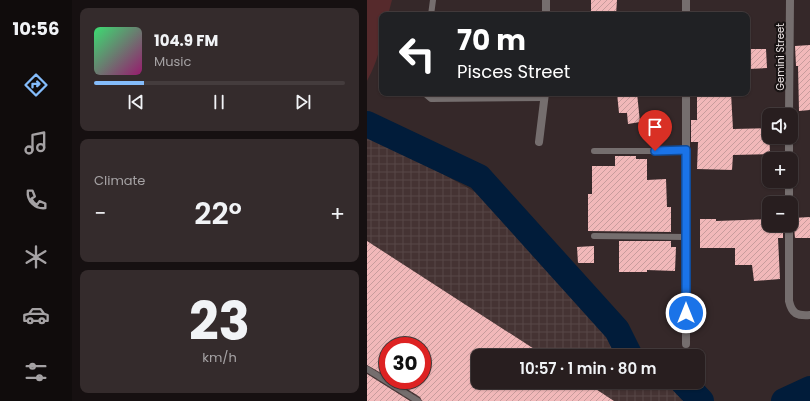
<!DOCTYPE html>
<html lang="en">
<head>
<meta charset="utf-8">
<style>
  :root { --surface:#281e1f; --page:#342b2c; --text:#f1f3f6; --muted:#a5a2a4; --line:#443c3d; --accent:#84bcfb }
  body { margin:0; font-family:Poppins,sans-serif; background:var(--page); color:var(--text); height:100vh; display:flex; flex-direction:column; font-size:15px; white-space:nowrap }
  * { box-sizing:border-box; margin:0 }
  p { font-size:13px; color:var(--muted) }
  .icon { flex:none; width:22px; height:22px; fill:none; stroke:currentColor; stroke-width:2; stroke-linecap:round; stroke-linejoin:round }
  .map { position:relative; flex:1; overflow:hidden }
  .details { display:flex; flex-direction:column; gap:8px; padding:8px; background:#161011; width:295px }
  .details>* { flex:none }
  .top-card { position:absolute; left:12px; top:12px; width:371px; height:84px; border-radius:8px; box-shadow:0 1px 3px #0004,0 0 0 1px var(--line); background:#202124; color:#fff; overflow:hidden }
  .controls { position:absolute; left:395px; top:108px; display:grid; gap:8px }
  .controls a { display:grid; place-items:center; width:36px; height:36px; border-radius:8px; background:var(--surface); box-shadow:0 1px 3px #0004,0 0 0 1px var(--line); font-size:20px }
  .speed { position:absolute; left:12px; top:337px; display:flex; gap:8px; font-size:20px; font-weight:700; text-align:center }
  .speed>* { display:grid; place-content:center; width:52px; height:52px; border-radius:50%; background:var(--surface); box-shadow:0 1px 3px #0004,0 0 0 1px var(--line); line-height:1 }
  .speed .limit { border:6px solid #d22; background:#fff; color:#111 }
  .pin { position:absolute; display:grid; place-items:center; width:34px; height:34px; color:#fff; margin:-41px -17px; border-radius:50% 50% 50% 0; rotate:-45deg; box-shadow:0 0 4px #0007 }
  .pin .icon { rotate:45deg }
  .me { position:absolute; width:44px; margin:-22px; rotate:0deg; stroke-linejoin:round; filter:drop-shadow(0 0 3px #0008) }
  .turn { display:flex; align-items:center; gap:14px; height:84px; padding:0 12px; font-size:18px }
  .turn .icon { width:52px; height:52px; stroke-width:2.5 }
  .turn b { display:block; font-size:28px; line-height:34px }
  .big { font-size:30px; font-weight:600; line-height:1.1 }
  .details .card { flex:1; display:flex; flex-direction:column; justify-content:center; gap:6px; min-width:0; padding:0 14px; border-radius:8px; background:var(--page) }
  .details .dial { align-items:center; gap:0 }
  .dial b { font-size:52px; line-height:1 }
  .song { display:flex; align-items:center; gap:12px }
  .cover { width:48px; height:48px; border-radius:6px; background:linear-gradient(135deg,hsl(140 70% 55%),hsl(320 70% 35%)) }
  .played { height:4px; border-radius:2px; background:linear-gradient(90deg,var(--accent) 20%,var(--line) 20%) }
  .keys { display:flex; justify-content:space-around; direction:ltr }
  .heat { display:flex; justify-content:space-between; align-items:center; font-size:22px; direction:ltr }
  .trip { position:absolute; left:104px; top:349px; width:234px; height:40px; border-radius:8px; background:var(--surface); box-shadow:0 1px 3px #0004,0 0 0 1px var(--line); font-weight:600; line-height:40px; text-align:center }
  main { display:flex; flex:1; min-height:0 }
  .menu { display:flex; flex-direction:column; width:72px; justify-content:space-around; align-items:center; background:#100c0c; color:var(--muted) }
  .menu .icon { width:28px; height:28px }
  .menu .selected { color:var(--accent) }
  .menu b { font-size:18px; color:var(--text) }
  .map>svg:first-child { display:block }
  .industrial { fill:url(#industrial-grid); fill-rule:evenodd }
  .green { fill:#562a2c }
  .lines { fill:none; stroke-linecap:round; stroke-linejoin:round }
  .river { stroke:#011c3a; stroke-width:26 }
  .building { fill:url(#building-hatch) }
  .lane { stroke:#756e6e; stroke-width:6 }
  .street { stroke:#756e6e; stroke-width:8 }
  .route-casing { stroke:#114b97; stroke-width:10 }
  .route { stroke:#1a73e8; stroke-width:7 }
  .labels { text-anchor:middle; dominant-baseline:central; stroke-width:4; stroke-linejoin:round; paint-order:stroke }
  .street-label { font-size:10px; fill:#f0e8e8; stroke:#181313 }
</style>
</head>
<body>
<main>
<nav class="menu">
<b>10:56</b>
<svg class="icon selected" aria-label="directions" viewBox="0 0 24 24"><path d="M12 3l9 9-9 9-9-9zM9 14v-3h6M13 9l2 2-2 2"/></svg>
<svg class="icon" aria-label="music" viewBox="0 0 24 24"><path d="M9 18V5l10-2v13"/><circle cx="6" cy="18" r="3"/><circle cx="16" cy="16" r="3"/></svg>
<svg class="icon" aria-label="phone" viewBox="0 0 24 24"><path d="M5 4h4l2 5-3 2q2 4 5 5l2-3 5 2v4C11 20 4 13 5 4z"/></svg>
<svg class="icon" aria-label="climate" viewBox="0 0 24 24"><path d="M12 3v18M4 7l16 10M4 17L20 7"/></svg>
<svg class="icon" aria-label="car" viewBox="0 0 24 24"><path d="M5 17H2v-5l4-1 3-4h7l3 4 3 1v5h-3M9 17h6M6 11h13"/><circle cx="7" cy="17" r="2"/><circle cx="17" cy="17" r="2"/></svg>
<svg class="icon" aria-label="filters" viewBox="0 0 24 24"><path d="M4 7h16M4 17h16"/><circle cx="9" cy="7" r="2"/><circle cx="15" cy="17" r="2"/></svg>
</nav>
<section class="details">
<div class="card">
<div class="song"><i class="cover"></i><div><b>104.9 FM</b><p>Music</p></div></div>
<div class="played"></div>
<div class="keys"><svg class="icon" aria-label="previous" viewBox="0 0 24 24"><path d="M18 5L8 12l10 7zM5 5v14"/></svg><svg class="icon" aria-label="pause" viewBox="0 0 24 24"><path d="M8 5v14M16 5v14"/></svg><svg class="icon" aria-label="next" viewBox="0 0 24 24"><path d="M6 5l10 7-10 7zM19 5v14"/></svg></div>
</div>
<div class="card"><p>Climate</p>
<div class="heat"><a>−</a><b class="big">22°</b><a>+</a></div>
</div>
<div class="card dial"><b>23</b><p>km/h</p></div>
</section>
<div class="map">
<svg width="443" height="401" viewBox="0 0 443 401">
  <defs>
    <pattern id="industrial-grid" width="8" height="8" patternUnits="userSpaceOnUse"><rect width="8" height="8" fill="#453333"/><path d="M0 4h8M4 0v8" fill="none" stroke="#574747"/></pattern>
    <pattern id="building-hatch" width="6" height="6" patternUnits="userSpaceOnUse"><rect width="6" height="6" fill="#f1b8b9"/><path d="M-1 1l2-2M0 6l6-6M5 7l2-2" fill="none" stroke="#c79c9c"/></pattern>
  </defs>
  <rect width="100%" height="100%" fill="#352829"/>
  <path class="industrial" d="M0,135l49,24 68,38 127,138 7,21h-140v26h192l4,2 14,17h-321zM21,346h34v34h-34z"/>
  <path class="green" d="M0,0h25l-4,15h-6c0,27 -2,42 -15,66z"/>
  <g class="lines">
    <path class="river" d="M0,124l112,53 138,153 13,26
      M316,382l18,19
      M417,401l26,-12"/>
  </g>
  <path class="building" d="M224,0h26l-1,15h-25z
    M443,45v65l-11,1 -1,-45h-2l-1,-20z
    M382,49h17l1,19 -18,1z
    M250,93h20l3,29 -12,2 -1,-11h-8z
    M330,93h34l2,36 36,-1 1,26 -37,1 -1,15 -35,-1 1,-27h-7v-22h6z
    M248,156h21v3h11v21l19,-1 1,28h4v25l-83,-1v-37h4v-28h23z
    M443,217v21h-15l-2,-20z
    M333,219h16v2l53,-2v6h14v13h-5l2,41 -26,2 -2,-16h-17v-17h-35z
    M0,241l178,115h-67v26h107l29,19h-192l-2,-4 -27,-17h29v-34h-34v31l-21,-12z
    M252,241h52v6h5l-1,24 -28,-1v2h-28z
    M227,246v17h-16l-1,-16z
    M0,374l43,27h-43z"/>
  <g class="lines">
    <path class="lane" d="M64,15l2,-15
      M57,93l7,6 113,-1
      M227,151h92
      M227,236l92,1
      M0,369l51,32"/>
    <path class="street" d="M319,0v15
      M179,15v-15
      M422,115l1,-115
      M172,142l6,-49
      M422,159v-22
      M422,203v-22
      M422,225v76c3,13 8,15 21,14
      M319,344v-251"/>
  </g>
  <g class="lines">
    <defs>
      <path id="route" d="M288,151l31,-1v163"/>
    </defs>
    <use href="#route" class="route-casing"/>
    <use href="#route" class="route"/>
  </g>
  <g class="labels">
    <g class="street-label">
      <text transform="translate(413 57) rotate(-90)">Gemini Street</text>
    </g>
  </g>
</svg>
<div class="controls">
<a><svg class="icon" aria-label="sound" viewBox="0 0 24 24"><path d="M4 9h4l5-4v14l-5-4H4zM17 9q2 3 0 6"/></svg></a>
<a>+</a>
<a>−</a>
</div>
<div class="speed"><div class="limit">30</div></div>
<div class="pin" style="left:288px;top:151px;background:#d93025"><svg class="icon" aria-label="arrive" viewBox="0 0 24 24"><path d="M6 21V4h12l-3 4 3 4H6"/></svg></div>
<svg class="me" style="left:319px;top:313px" viewBox="-20 -20 40 40"><circle r="17" fill="#1a73e8" stroke="#fff" stroke-width="3"/><path d="M0-11L8 9 0 5-8 9z" fill="#fff"/></svg>
<div class="trip">10:57 · 1 min · 80 m</div>
<div class="top-card">
<div class="turn"><svg class="icon" aria-label="left" viewBox="0 0 24 24"><path d="M17 20v-9H6M10 6l-5 5 5 5"/></svg><div><b>70 m</b>Pisces Street</div></div>
</div>
</div>
</main>
</body>
</html>
